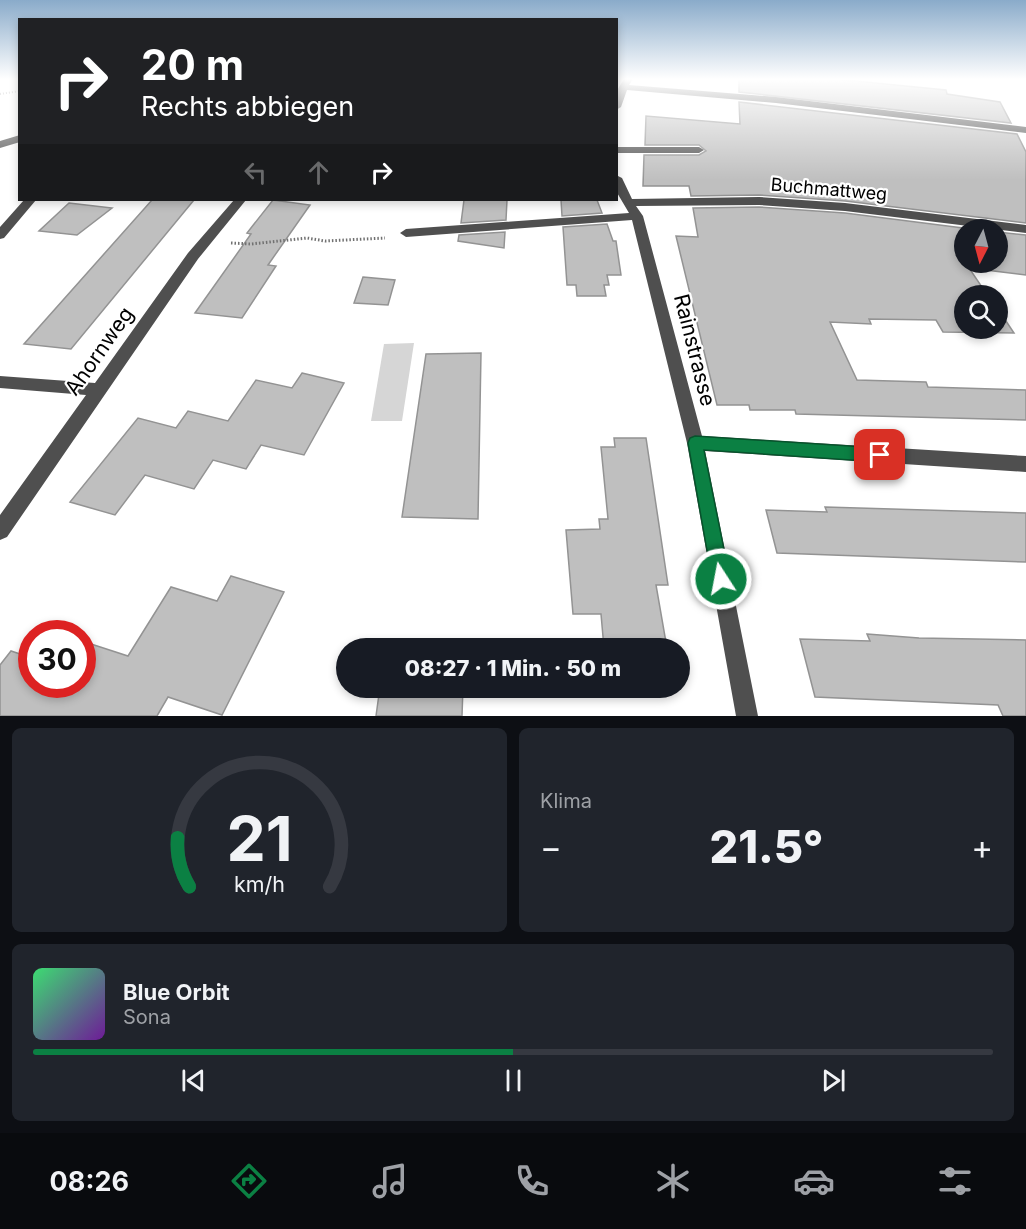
<!DOCTYPE html>
<html lang="de">
<head>
<meta charset="utf-8">
<style>
  :root { --surface:#171b24; --page:#20242c; --text:#f1f3f6; --muted:#9ea1a6; --line:#363941; --accent:#0b8043 }
  body { margin:0; font-family:Inter,sans-serif; background:var(--page); color:var(--text); height:100vh; display:flex; flex-direction:column; font-size:22px; white-space:nowrap }
  * { box-sizing:border-box; margin:0 }
  p { font-size:20px; color:var(--muted) }
  .icon { flex:none; width:33px; height:33px; fill:none; stroke:currentColor; stroke-width:2; stroke-linecap:round; stroke-linejoin:round }
  .map { position:relative; height:716px; overflow:hidden }
  .panel { display:flex; flex-direction:column; gap:12px; padding:12px; background:#0d0f14; flex:1 }
  .panel>* { flex:none }
  .banner { position:absolute; left:18px; top:18px; width:600px; height:183px; border-radius:0px; box-shadow:0 3px 9px #0003; background:#202124; color:#fff; overflow:hidden }
  .needle { width:39px; rotate:186deg }
  .controls { position:absolute; left:954px; top:219px; display:grid; gap:12px }
  .controls a { display:grid; place-items:center; width:54px; height:54px; border-radius:50%; background:var(--surface); box-shadow:0 3px 9px #0003; font-size:30px }
  .speed { position:absolute; left:18px; top:620px; display:flex; gap:12px; font-size:30px; font-weight:700; text-align:center }
  .speed>* { display:grid; place-content:center; width:78px; height:78px; border-radius:50%; background:var(--surface); box-shadow:0 3px 9px #0003; line-height:1 }
  .speed .limit { border:9px solid #d22; background:#fff; color:#111 }
  .pin { position:absolute; display:grid; place-items:center; width:51px; height:51px; color:#fff; margin:-26px; border-radius:12px; box-shadow:0 3px 9px #0006 }
  .me { position:absolute; width:66px; margin:-33px; rotate:349deg; stroke-linejoin:round; filter:drop-shadow(0 0 4px #0008) }
  .turn { display:flex; align-items:center; gap:21px; height:126px; padding:0 24px; font-size:27px }
  .turn .icon { width:78px; height:78px; stroke-width:2.5 }
  .turn b { display:block; font-size:42px; line-height:51px }
  .lanes { display:flex; align-items:center; height:57px; padding:0 24px; background:#0003; justify-content:center; gap:30px; direction:ltr }
  .lanes .off { opacity:.35 }
  .big { font-size:45px; font-weight:800; line-height:1.1 }
  .panel .card { flex:1; display:flex; flex-direction:column; justify-content:center; gap:9px; min-width:0; padding:0 21px; border-radius:9px; background:var(--page) }
  .panel .dial { align-items:center; gap:0 }
  .dial svg { height:156px; overflow:visible; fill:none; stroke:var(--line); stroke-width:7; stroke-linecap:round; text-anchor:middle }
  .dial text { fill:var(--text); stroke:none }
  .song { display:flex; align-items:center; gap:18px }
  .cover { width:72px; height:72px; border-radius:9px; background:linear-gradient(135deg,hsl(140 70% 55%),hsl(280 70% 35%)) }
  .played { height:6px; border-radius:3px; background:linear-gradient(90deg,var(--accent) 50%,var(--line) 50%) }
  .keys { display:flex; justify-content:space-around; direction:ltr }
  .heat { display:flex; justify-content:space-between; align-items:center; font-size:33px; direction:ltr }
  .panel .tiles { flex:1; display:grid; gap:12px; grid-template-columns:1fr 1fr }
  .card:last-child { grid-column:span 2 }
  .trip { position:absolute; left:336px; top:638px; width:354px; height:60px; border-radius:30px; background:var(--surface); box-shadow:0 3px 9px #0003; font-weight:800; line-height:60px; text-align:center }
  .menu { display:flex; height:96px; justify-content:space-around; align-items:center; background:#090b0e; color:var(--muted) }
  .menu .icon { width:42px; height:42px }
  .menu .on { color:var(--accent) }
  .menu b { font-size:27px; color:var(--text) }
  .map>svg:first-child { display:block }
  .green { fill:#d6d6d6 }
  .building { fill:#bfbfbf; stroke:#939393; stroke-width:1.5 }
  .lines { fill:none; stroke-linecap:round; stroke-linejoin:round }
  .path-far1 { stroke:#717171; stroke-width:2; stroke-dasharray:1 2; stroke-linecap:butt }
  .path { stroke:#717171; stroke-width:3; stroke-dasharray:1.5 2; stroke-linecap:butt }
  .minor { fill:#4f4f4f; fill-rule:evenodd }
  .route { fill:#0b8043; stroke:#07532c; stroke-width:1.5 }
  .labels { text-anchor:middle; dominant-baseline:central; stroke-width:4.5; stroke-linejoin:round; paint-order:stroke }
  .far-street-label { font-size:18px; fill:#000; stroke:#fff }
  .street-label { font-size:21px; fill:#000; stroke:#fff }
</style>
</head>
<body>
<div class="map">
<svg width="1026" height="716" viewBox="0 0 1026 716">
  <rect width="100%" height="100%" fill="#fff"/>
  <path class="green" d="M414,343l-12,78h-31l13,-77z"/>
  <path class="building" d="M739,79h96l111,11 1,4 53,8 11,21 -272,-31z
    M739,102l278,32 9,18v71l-181,-22 -86,-6 -68,1 -2,-10h-46l1,-31h55l7,-4 -7,-6h-54l1,-29 94,8z
    M152,200h42l-123,149 -47,-5z
    M273,200l37,5 -42,60 8,1 -34,52 -47,-5 56,-79 -4,-1z
    M464,200h43l-1,20 -45,3z
    M561,200h36l5,13 -40,3z
    M69,203l43,5 -35,27 -38,-4z
    M759,207l86,6 134,17h-15v32h34v-30l28,3v40l-57,-7 19,28h-24v32h34v-19l16,24 -71,-1 -7,-12 -67,-1 2,5 -41,-2 27,58 69,2 2,5 98,3v30l-230,-6 -1,-4h-45l-1,-5h-32l-41,-169 22,1 -5,-29z
    M607,224l6,17h3l5,34h-14l2,10h-5l2,11h-29l-1,-11h-9l-4,-58z
    M505,232l-1,16 -46,-7 1,-6z
    M363,277l32,3 -7,25 -34,-2z
    M481,353l-3,166 -76,-2 24,-163z
    M302,373l42,10 -40,72 -43,-10 -15,24 -33,-9 -19,29 -49,-14 -30,40 -45,-13 68,-84 38,10 12,-17 40,10 28,-41 36,8z
    M614,438h32l22,147h-12l11,63h-63l-3,-34h-28l-7,-84 34,-1 -1,-10h9l-7,-72h14z
    M825,507l201,6v49l-249,-9 -11,-43 61,2z
    M231,576l53,16 -62,123 -54,-18 -11,19h-157v-51l11,-14 21,7v26h50v-43l46,15 43,-69 46,14z
    M867,634l52,4 107,2v76h-23l-5,-11 -183,-8 -15,-58 70,2z
    M380,687h83l-1,29h-86z"/>
  <g class="lines">
    <path class="path-far1" d="M0,94l20,-3"/>
    <path class="path" d="M231,243l20,1 56,-6 18,3 60,-3"/>
    <path class="minor" d="M624,79h9l-4,6 147,12 250,30v6l-250,-30 -149,-13 -6,17 -5,3v-18z
      M20,135v7l-20,6v-7z
      M616,147h83l5,3 -5,3h-83z
      M616,175l6,3 10,21 127,-2 86,6 181,22v8l-181,-22 -86,-6 -123,1 7,10 59,220 324,20v16l-321,-21 53,265h-22l-49,-273 -55,-223 -226,17 -6,-4 6,-4 223,-16 -13,-22z
      M24,200h12l-32,38 -4,1v-12z
      M234,200h12l-48,59 -191,278 -7,3v-25l86,-120 -86,-7v-12l95,7 93,-130z"/>
  </g>
  <linearGradient id="sky" x2="0" y2="1"><stop stop-color="#8aabca"/><stop offset="0.44" stop-color="#fff"/><stop offset="1" stop-color="#fff" stop-opacity="0"/></linearGradient>
  <rect width="1026" height="180" fill="url(#sky)"/>
  <path class="route" d="M695,436l185,12 5,2 3,5 -3,5 -5,2 -176,-12 26,129 -3,7 -6,2 -6,-2 -3,-7 -24,-136 2,-5z"/>
  <g class="labels">
    <g class="far-street-label">
      <text transform="translate(829 189) rotate(5)">Buchmattweg</text>
    </g>
    <g class="street-label">
      <text transform="translate(695 350) rotate(76)">Rainstrasse</text>
      <text transform="translate(99 351) rotate(-55)">Ahornweg</text>
    </g>
  </g>
</svg>
<div class="controls">
<a><svg class="needle" viewBox="-14 -14 28 28"><path d="M0-13l5 13h-10z" fill="#e53935"/><path d="M0 13l5-13h-10z" fill="#9ea1a6"/></svg></a>
<a><svg class="icon" aria-label="search" viewBox="0 0 24 24"><circle cx="10" cy="10" r="6"/><path d="M15 15l6 6"/></svg></a>
</div>
<div class="speed"><div class="limit">30</div></div>
<div class="pin" style="left:880px;top:455px;background:#d93025"><svg class="icon" aria-label="arrive" viewBox="0 0 24 24"><path d="M6 21V4h12l-3 4 3 4H6"/></svg></div>
<svg class="me" style="left:721px;top:579px" viewBox="-20 -20 40 40"><circle r="17" fill="#0b8043" stroke="#fff" stroke-width="3"/><path d="M0-11L8 9 0 5-8 9z" fill="#fff"/></svg>
<div class="trip">08:27 · 1 Min. · 50 m</div>
<div class="banner">
<div class="turn"><svg class="icon" aria-label="right" viewBox="0 0 24 24"><path d="M7 20v-9h11M14 6l5 5-5 5"/></svg><div><b>20 m</b>Rechts abbiegen</div></div>
<div class="lanes"><svg class="icon off" aria-label="left" viewBox="0 0 24 24"><path d="M17 20v-9H6M10 6l-5 5 5 5"/></svg><svg class="icon off" aria-label="ahead" viewBox="0 0 24 24"><path d="M12 20V5M6 11l6-6 6 6"/></svg><svg class="icon" aria-label="right" viewBox="0 0 24 24"><path d="M7 20v-9h11M14 6l5 5-5 5"/></svg></div>
</div>
</div>
<section class="panel">
<div class="tiles">
<div class="card dial"><svg viewBox="0 0 100 80">
<path d="M14 69A42 42 0 1 1 86 69"/>
<path d="M14 69A42 42 0 0 1 8 44" stroke="#0b8043"/>
<text x="50" y="56" font-size="32" font-weight="700">21</text>
<text x="50" y="72" font-size="11">km/h</text>
</svg></div>
<div class="card"><p>Klima</p>
<div class="heat"><a>−</a><b class="big">21.5°</b><a>+</a></div>
</div>
<div class="card">
<div class="song"><i class="cover"></i><div><b>Blue Orbit</b><p>Sona</p></div></div>
<div class="played"></div>
<div class="keys"><svg class="icon" aria-label="previous" viewBox="0 0 24 24"><path d="M18 5L8 12l10 7zM5 5v14"/></svg><svg class="icon" aria-label="pause" viewBox="0 0 24 24"><path d="M8 5v14M16 5v14"/></svg><svg class="icon" aria-label="next" viewBox="0 0 24 24"><path d="M6 5l10 7-10 7zM19 5v14"/></svg></div>
</div>
</div>
</section>
<nav class="menu">
<b>08:26</b>
<svg class="icon on" aria-label="directions" viewBox="0 0 24 24"><path d="M12 3l9 9-9 9-9-9zM9 14v-3h6M13 9l2 2-2 2"/></svg>
<svg class="icon" aria-label="music" viewBox="0 0 24 24"><path d="M9 18V5l10-2v13"/><circle cx="6" cy="18" r="3"/><circle cx="16" cy="16" r="3"/></svg>
<svg class="icon" aria-label="phone" viewBox="0 0 24 24"><path d="M5 4h4l2 5-3 2q2 4 5 5l2-3 5 2v4C11 20 4 13 5 4z"/></svg>
<svg class="icon" aria-label="climate" viewBox="0 0 24 24"><path d="M12 3v18M4 7l16 10M4 17L20 7"/></svg>
<svg class="icon" aria-label="car" viewBox="0 0 24 24"><path d="M5 17H2v-5l4-1 3-4h7l3 4 3 1v5h-3M9 17h6M6 11h13"/><circle cx="7" cy="17" r="2"/><circle cx="17" cy="17" r="2"/></svg>
<svg class="icon" aria-label="filters" viewBox="0 0 24 24"><path d="M4 7h16M4 17h16"/><circle cx="9" cy="7" r="2"/><circle cx="15" cy="17" r="2"/></svg>
</nav>
</body>
</html>
